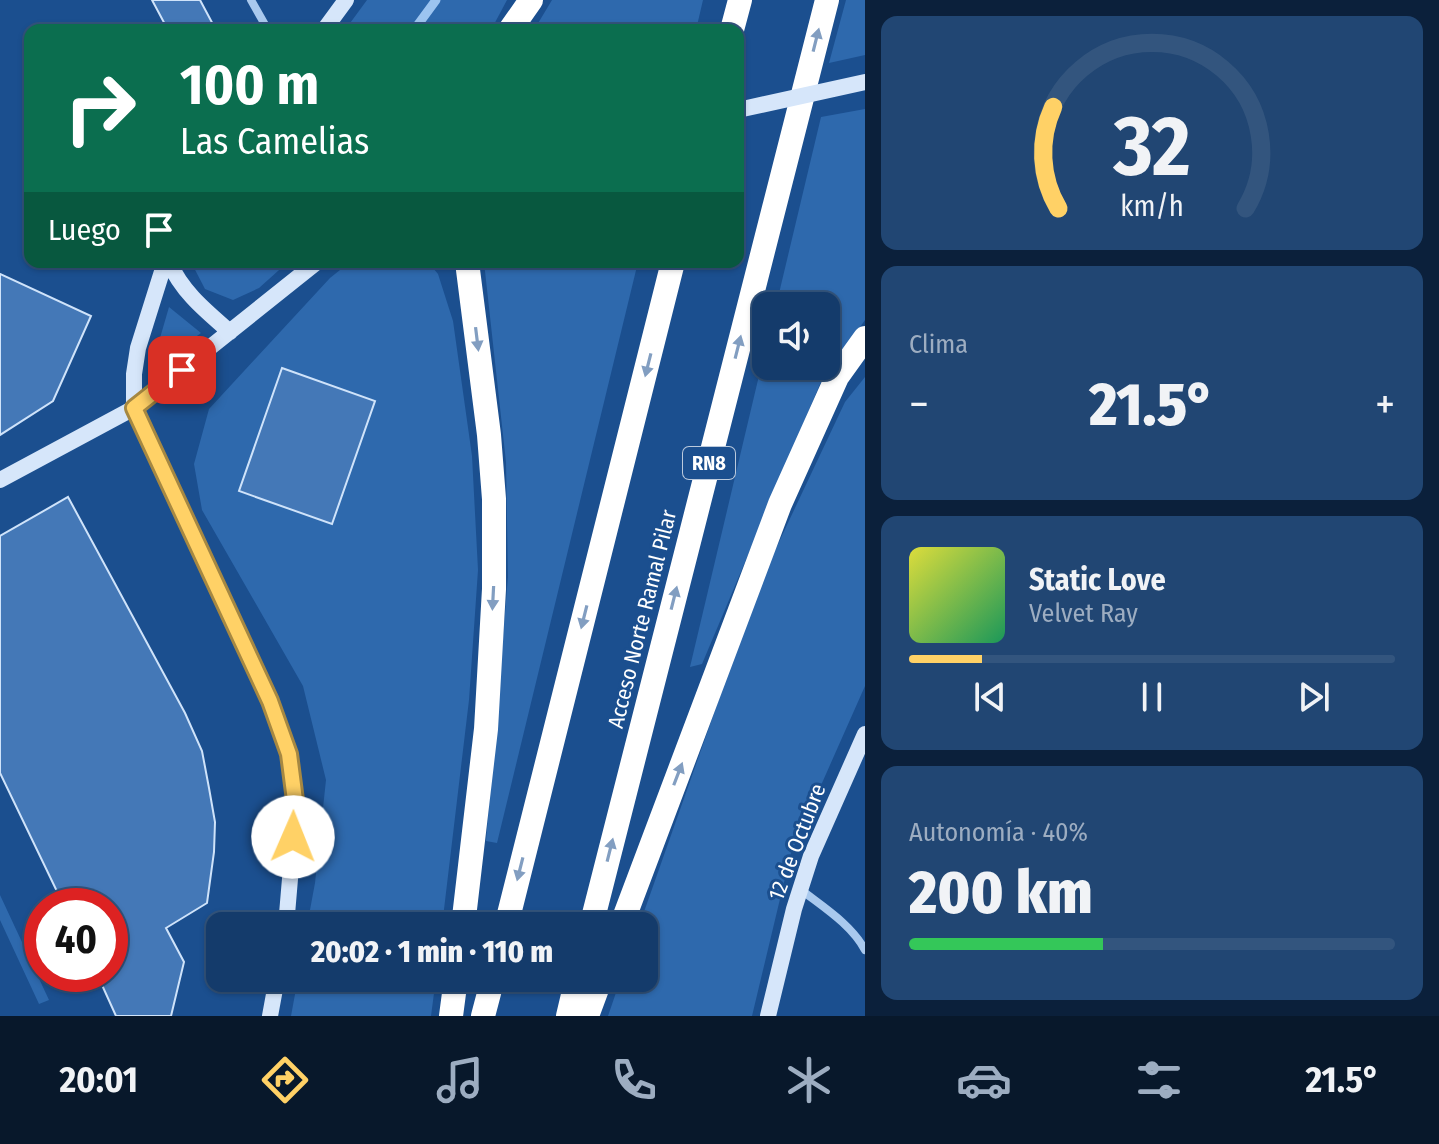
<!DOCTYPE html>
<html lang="es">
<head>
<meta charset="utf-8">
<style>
  :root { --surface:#143b6b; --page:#214673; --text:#f1f3f6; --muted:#9dadc1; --line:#33557e; --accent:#ffd166 }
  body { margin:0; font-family:"Fira Sans Condensed",sans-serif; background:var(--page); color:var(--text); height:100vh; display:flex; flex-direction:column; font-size:30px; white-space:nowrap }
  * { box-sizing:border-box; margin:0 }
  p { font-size:26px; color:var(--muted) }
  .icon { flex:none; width:44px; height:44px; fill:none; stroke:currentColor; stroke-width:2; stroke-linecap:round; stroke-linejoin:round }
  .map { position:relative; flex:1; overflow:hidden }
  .drawer { display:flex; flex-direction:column; gap:16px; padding:16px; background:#0b203b; width:574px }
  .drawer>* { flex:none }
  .guide { position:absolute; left:24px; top:24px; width:720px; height:244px; border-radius:16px; box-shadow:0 2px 6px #0004,0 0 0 2px var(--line); background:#0b6e4f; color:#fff; overflow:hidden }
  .tools { position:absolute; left:752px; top:292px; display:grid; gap:16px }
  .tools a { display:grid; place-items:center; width:88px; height:88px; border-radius:16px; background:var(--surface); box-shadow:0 2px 6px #0004,0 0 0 2px var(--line); font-size:40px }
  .speed { position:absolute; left:24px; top:888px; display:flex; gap:16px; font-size:40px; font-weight:700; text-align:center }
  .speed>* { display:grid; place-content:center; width:104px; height:104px; border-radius:50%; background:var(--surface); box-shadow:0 2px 6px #0004,0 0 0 2px var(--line); line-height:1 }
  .speed .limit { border:12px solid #d22; background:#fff; color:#111 }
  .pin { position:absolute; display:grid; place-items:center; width:68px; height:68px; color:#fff; margin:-34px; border-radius:16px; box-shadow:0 4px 12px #0006 }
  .me { position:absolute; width:88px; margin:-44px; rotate:1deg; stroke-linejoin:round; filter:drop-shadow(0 0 6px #0008) }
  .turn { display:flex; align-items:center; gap:28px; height:168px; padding:0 24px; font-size:36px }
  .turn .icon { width:104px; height:104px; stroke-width:2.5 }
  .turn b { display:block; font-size:56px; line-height:68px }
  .then { display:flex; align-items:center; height:76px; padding:0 24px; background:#0003; gap:16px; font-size:30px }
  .big { font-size:60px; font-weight:800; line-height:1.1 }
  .drawer .widget { flex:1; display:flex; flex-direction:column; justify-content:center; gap:12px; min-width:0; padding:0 28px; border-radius:16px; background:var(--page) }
  .drawer .dial { align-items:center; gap:0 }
  .dial svg { height:208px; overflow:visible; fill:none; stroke:var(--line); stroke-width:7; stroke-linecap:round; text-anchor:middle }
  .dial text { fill:var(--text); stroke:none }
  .song { display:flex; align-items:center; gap:24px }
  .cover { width:96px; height:96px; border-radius:12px; background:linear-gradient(135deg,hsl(60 70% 55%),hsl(150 70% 35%)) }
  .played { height:8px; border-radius:4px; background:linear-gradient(90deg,var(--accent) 15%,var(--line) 15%) }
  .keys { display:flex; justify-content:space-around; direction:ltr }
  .heat { display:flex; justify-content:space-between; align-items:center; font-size:44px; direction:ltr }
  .charge { height:12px; border-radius:6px; background:linear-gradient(90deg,#34c759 40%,var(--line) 0) }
  .trip { position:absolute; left:206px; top:912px; width:452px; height:80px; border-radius:16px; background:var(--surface); box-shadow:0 2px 6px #0004,0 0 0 2px var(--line); font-weight:800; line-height:80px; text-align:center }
  .menu { display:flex; height:128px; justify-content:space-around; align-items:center; background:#08182b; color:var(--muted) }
  .menu .icon { width:56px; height:56px }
  .menu .on { color:var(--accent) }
  .menu b { font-size:36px; color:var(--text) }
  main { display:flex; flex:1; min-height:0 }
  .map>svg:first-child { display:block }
  .green { fill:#2e69ad }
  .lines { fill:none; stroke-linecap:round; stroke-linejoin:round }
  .stream { stroke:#9cc4f0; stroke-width:9 }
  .building { fill:#4478b7; stroke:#cfe3fa; stroke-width:2 }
  .street { stroke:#a9c9ee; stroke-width:8 }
  .secondary { stroke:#d6e6fa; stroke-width:16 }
  .highway { stroke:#fff; stroke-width:24 }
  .secondary-bridge { stroke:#d6e6fa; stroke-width:16 }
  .oneway { fill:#829ec1 }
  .route-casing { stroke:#a68842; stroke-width:20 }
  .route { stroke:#ffd166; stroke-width:14 }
  .labels { text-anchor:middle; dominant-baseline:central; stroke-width:6; stroke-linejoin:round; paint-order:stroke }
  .shield { fill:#1b4f8f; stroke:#bbcadd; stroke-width:2 }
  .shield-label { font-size:20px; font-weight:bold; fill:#fff }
  .street-label { font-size:22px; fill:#fff; stroke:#1b4f8f }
</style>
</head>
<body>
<main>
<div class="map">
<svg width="865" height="1016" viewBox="0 0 865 1016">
  <rect width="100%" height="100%" fill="#1b4f8f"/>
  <path class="green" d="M367,0h140l-16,30h-146z
    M552,0h151l-7,30h-162z
    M846,0h19v55l-36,8z
    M865,109v211l-45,64 -118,280 -12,3 76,-321v20h60v-60h-50l45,-189z
    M191,262h97l-29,26 -26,12 -28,-11z
    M350,262h78l10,12 15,47 19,135 6,114 -9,130 -27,226h-135l8,-43 11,-103 -23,-94 -101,-176 -8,-46 15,-55 121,-131z
    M484,262h154l-141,581 -11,-2 22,-264 -2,-115z
    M169,307l32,26 -42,31 1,-26z
    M865,377v309l-74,167 -39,163h-144l13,-38h23v-52h-5l122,-346 84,-178z
    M0,895l49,105 -10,4 -39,-84z
    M298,978h138l-5,38h-140z"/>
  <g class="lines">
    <path class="stream" d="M414,30l22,-30"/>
  </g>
  <path class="building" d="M152,0h48l16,30h-48z
    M0,274l91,42 -38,85 -53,34z
    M282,368l93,33 -43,123 -93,-33z
    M68,497l117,216 17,38 7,37 6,34 -1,30 -7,51 -41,25 18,34 -13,54h-55l-19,-42h13v-68h-46l-64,-133v-237z"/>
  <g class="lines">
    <path class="street" d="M251,0l17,30
      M800,889c23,18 51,35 65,61"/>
    <path class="secondary" d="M324,30l22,-30
      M165,262l-27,86 -4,26v34l136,293 19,53 7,54 -10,118
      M169,262c13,30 37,49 61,70
      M0,480l134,-72 183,-146
      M270,1016l7,-38
      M768,1016l26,-107 17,-53 54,-122"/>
    <path class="highway" d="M510,30l21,-30
      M732,30l8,-30
      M463,926l23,-197 8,-140v-90l-5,-64 -22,-173
      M506,926l167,-664
      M591,926l236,-926
      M621,926l159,-422 57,-127 28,-39
      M451,1016l5,-38
      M483,1016l10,-38
      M568,1016l9,-38
      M587,1016l14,-38"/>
    <path class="secondary-bridge" d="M738,110l127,-28"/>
  </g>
  <defs><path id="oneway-solid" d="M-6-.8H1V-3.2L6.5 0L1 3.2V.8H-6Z" transform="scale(2)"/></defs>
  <g class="oneway">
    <use href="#oneway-solid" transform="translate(816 40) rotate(-76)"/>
    <use href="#oneway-solid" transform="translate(477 339) rotate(83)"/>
    <use href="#oneway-solid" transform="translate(738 347) rotate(-76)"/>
    <use href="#oneway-solid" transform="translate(648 365) rotate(104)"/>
    <use href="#oneway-solid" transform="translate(493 598) rotate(93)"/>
    <use href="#oneway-solid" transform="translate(674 598) rotate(-76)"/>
    <use href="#oneway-solid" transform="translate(584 617) rotate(104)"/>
    <use href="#oneway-solid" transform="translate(678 774) rotate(-69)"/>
    <use href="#oneway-solid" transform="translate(610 850) rotate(-76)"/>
    <use href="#oneway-solid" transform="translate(520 869) rotate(104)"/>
  </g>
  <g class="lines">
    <defs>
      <path id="route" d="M182,370l-48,38 136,293 19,53 7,54 -3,29"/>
    </defs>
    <use href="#route" class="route-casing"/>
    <use href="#route" class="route"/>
  </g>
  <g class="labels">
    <rect class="shield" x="683" y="447" width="52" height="32" rx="6"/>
    <g class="shield-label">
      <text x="709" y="463">RN8</text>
    </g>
    <g class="street-label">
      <text transform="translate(642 619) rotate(-76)">Acceso Norte Ramal Pilar</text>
      <text transform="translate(797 842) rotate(-69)">12 de Octubre</text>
    </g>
  </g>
</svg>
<div class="tools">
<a><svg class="icon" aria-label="sound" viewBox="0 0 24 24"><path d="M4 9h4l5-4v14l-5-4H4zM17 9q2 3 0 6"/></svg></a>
</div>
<div class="speed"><div class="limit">40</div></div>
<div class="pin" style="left:182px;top:370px;background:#d93025"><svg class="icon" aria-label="arrive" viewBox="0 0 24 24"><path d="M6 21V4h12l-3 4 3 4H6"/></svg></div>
<svg class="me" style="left:293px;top:837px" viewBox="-20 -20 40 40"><circle r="19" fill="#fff"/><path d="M0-13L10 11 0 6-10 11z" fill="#ffd166"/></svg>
<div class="trip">20:02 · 1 min · 110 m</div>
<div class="guide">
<div class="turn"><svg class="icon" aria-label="right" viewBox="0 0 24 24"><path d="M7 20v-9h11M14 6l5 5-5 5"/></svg><div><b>100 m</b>Las Camelias</div></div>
<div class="then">Luego<svg class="icon" aria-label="arrive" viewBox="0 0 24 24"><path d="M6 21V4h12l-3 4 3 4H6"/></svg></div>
</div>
</div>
<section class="drawer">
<div class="widget dial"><svg viewBox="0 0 100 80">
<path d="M14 69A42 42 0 1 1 86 69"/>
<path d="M14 69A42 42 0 0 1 12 30" stroke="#ffd166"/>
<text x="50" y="56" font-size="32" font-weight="700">32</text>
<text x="50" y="72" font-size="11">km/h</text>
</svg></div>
<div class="widget"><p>Clima</p>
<div class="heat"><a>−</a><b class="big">21.5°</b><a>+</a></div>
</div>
<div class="widget">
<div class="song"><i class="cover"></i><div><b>Static Love</b><p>Velvet Ray</p></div></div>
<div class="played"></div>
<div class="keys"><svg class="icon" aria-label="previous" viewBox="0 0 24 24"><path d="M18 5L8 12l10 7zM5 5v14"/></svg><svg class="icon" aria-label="pause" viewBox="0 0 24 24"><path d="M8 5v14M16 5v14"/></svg><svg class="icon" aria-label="next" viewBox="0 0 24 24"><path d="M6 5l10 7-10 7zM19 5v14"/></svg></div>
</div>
<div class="widget"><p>Autonomía · 40%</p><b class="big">200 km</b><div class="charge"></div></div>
</section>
</main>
<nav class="menu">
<b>20:01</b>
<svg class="icon on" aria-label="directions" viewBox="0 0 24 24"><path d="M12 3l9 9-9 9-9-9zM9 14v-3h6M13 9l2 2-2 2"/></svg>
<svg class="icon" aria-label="music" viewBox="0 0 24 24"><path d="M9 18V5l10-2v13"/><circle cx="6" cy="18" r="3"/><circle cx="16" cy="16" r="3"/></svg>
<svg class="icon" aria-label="phone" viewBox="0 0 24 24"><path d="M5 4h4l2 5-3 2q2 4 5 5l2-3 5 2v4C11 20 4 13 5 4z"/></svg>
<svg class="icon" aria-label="climate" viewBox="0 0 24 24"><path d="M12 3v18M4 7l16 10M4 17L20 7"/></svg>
<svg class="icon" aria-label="car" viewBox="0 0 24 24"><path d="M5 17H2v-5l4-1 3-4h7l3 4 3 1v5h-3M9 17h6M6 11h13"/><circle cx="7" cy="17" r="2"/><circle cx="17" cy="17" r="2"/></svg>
<svg class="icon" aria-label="filters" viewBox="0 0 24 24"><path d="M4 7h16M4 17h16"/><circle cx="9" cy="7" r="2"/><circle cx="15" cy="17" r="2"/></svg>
<b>21.5°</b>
</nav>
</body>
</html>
